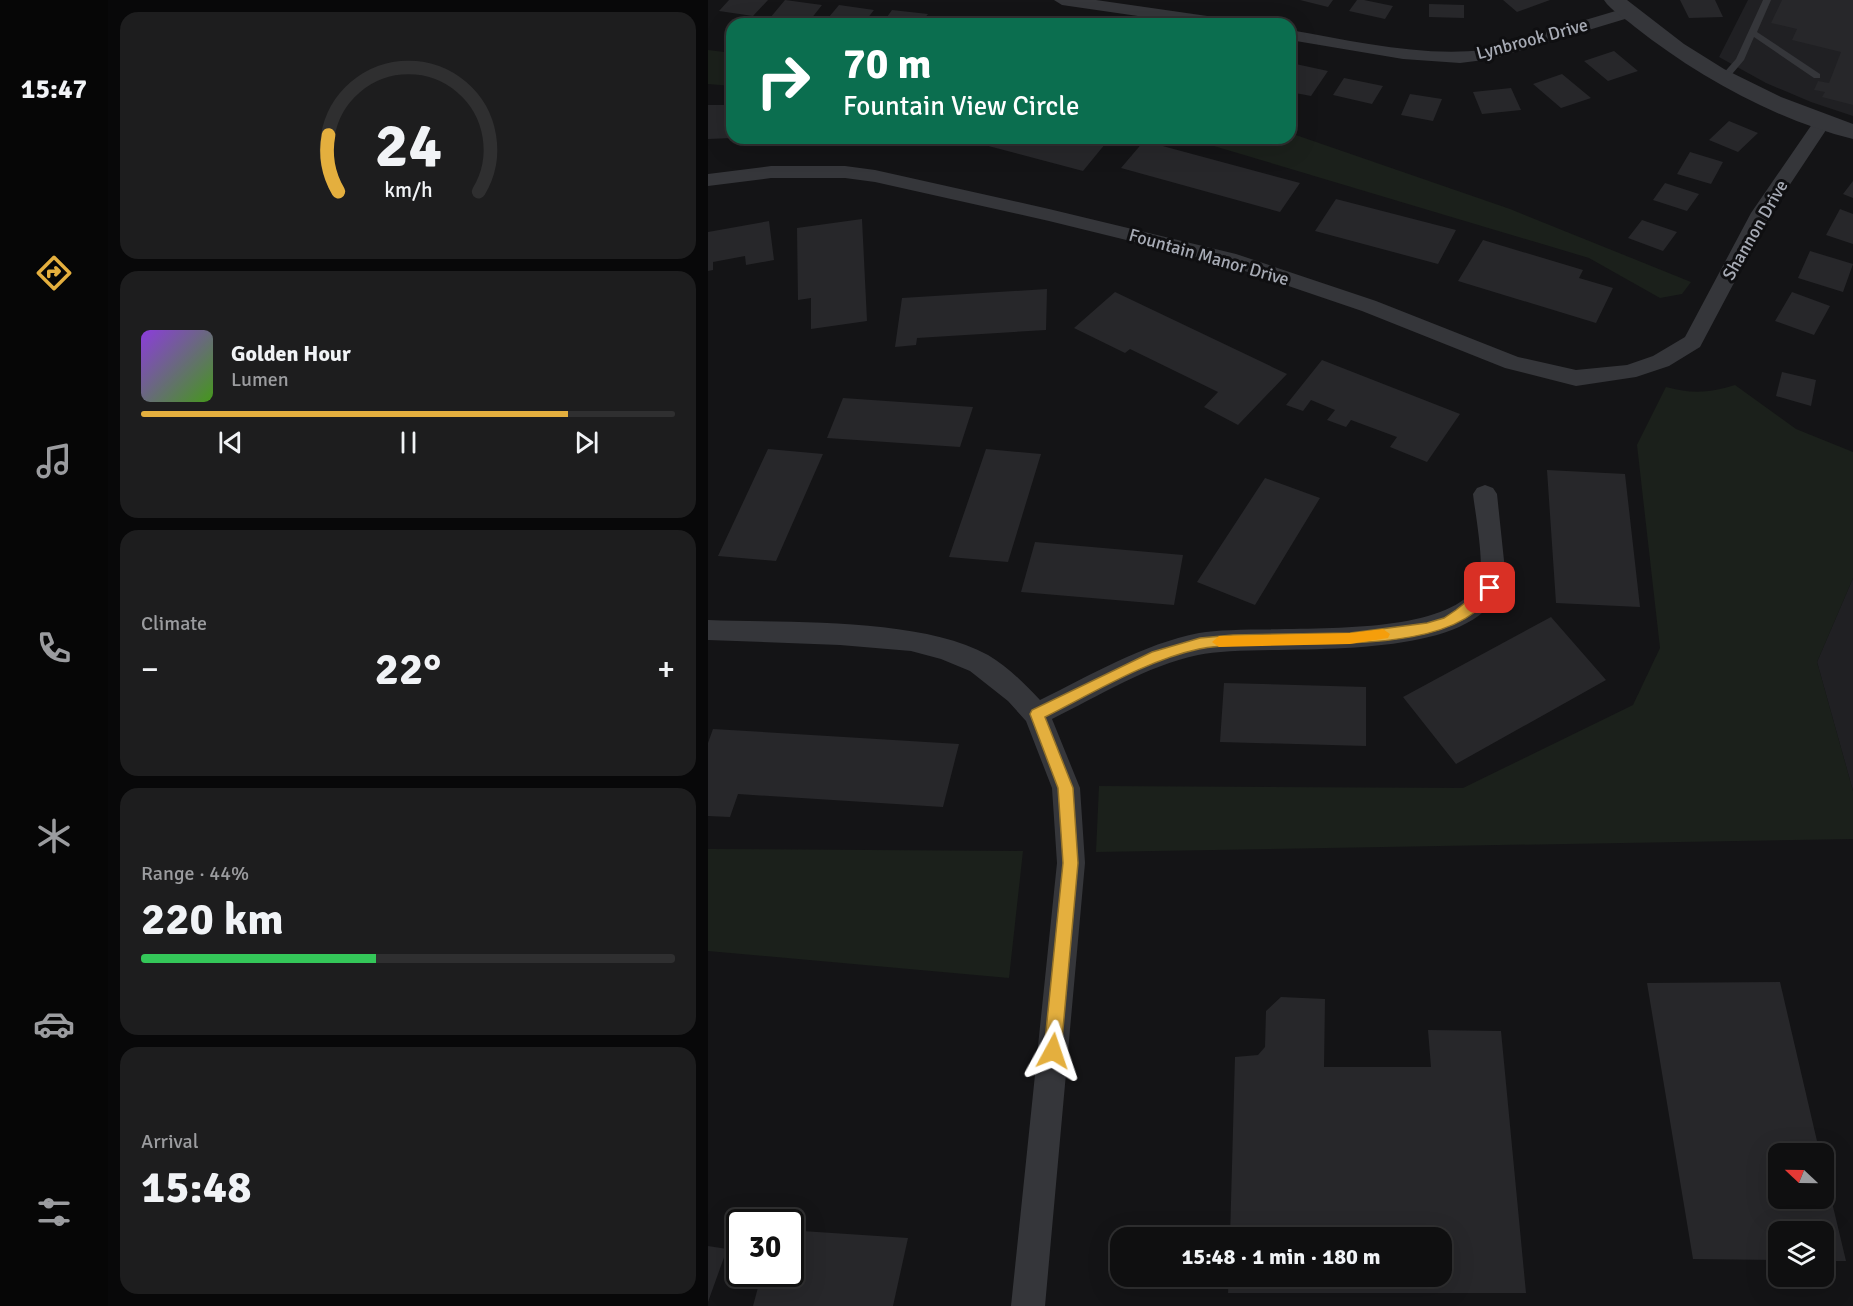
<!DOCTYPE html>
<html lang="en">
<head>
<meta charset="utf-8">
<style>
  :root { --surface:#0f0f10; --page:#1d1d1e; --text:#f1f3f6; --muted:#9b9c9f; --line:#2f2f30; --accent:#e4af3e }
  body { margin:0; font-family:Signika,sans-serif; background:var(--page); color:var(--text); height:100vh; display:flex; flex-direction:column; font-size:22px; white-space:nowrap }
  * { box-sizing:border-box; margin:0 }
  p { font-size:20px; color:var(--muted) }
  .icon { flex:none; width:33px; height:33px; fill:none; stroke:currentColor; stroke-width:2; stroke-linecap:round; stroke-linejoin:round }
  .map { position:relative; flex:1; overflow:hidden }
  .panel { display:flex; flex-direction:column; gap:12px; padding:12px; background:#080809; width:600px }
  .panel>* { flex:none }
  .top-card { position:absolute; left:18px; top:18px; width:570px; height:126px; border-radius:18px; box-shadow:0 6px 24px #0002,0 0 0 2px var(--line); background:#0b6e4f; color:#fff; overflow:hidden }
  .needle { width:39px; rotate:292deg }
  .buttons { position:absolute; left:1060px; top:1143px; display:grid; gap:12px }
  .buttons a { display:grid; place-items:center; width:66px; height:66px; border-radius:12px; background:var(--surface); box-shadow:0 6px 24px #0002,0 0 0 2px var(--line); font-size:30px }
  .speed { position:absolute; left:18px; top:1209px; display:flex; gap:12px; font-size:30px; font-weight:700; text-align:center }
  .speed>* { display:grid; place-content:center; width:78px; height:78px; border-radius:50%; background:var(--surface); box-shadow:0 6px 24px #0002,0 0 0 2px var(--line); line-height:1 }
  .speed .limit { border:3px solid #111; border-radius:9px; background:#fff; color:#111 }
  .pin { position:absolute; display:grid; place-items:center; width:51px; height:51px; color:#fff; margin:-26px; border-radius:12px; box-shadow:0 3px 9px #0006 }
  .me { position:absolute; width:66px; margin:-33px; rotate:5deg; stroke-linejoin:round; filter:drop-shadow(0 0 4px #0008) }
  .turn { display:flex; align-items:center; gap:21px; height:126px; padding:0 18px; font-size:27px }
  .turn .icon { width:78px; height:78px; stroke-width:2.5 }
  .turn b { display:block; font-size:42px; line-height:51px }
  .big { font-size:45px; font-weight:800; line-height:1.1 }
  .panel .widget { flex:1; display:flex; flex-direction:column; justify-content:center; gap:9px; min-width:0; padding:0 21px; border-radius:18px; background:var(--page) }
  .panel .dial { align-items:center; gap:0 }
  .dial svg { height:156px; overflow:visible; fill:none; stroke:var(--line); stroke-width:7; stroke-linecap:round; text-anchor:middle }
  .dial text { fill:var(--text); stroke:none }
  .song { display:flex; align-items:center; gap:18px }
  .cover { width:72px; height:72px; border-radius:9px; background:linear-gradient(135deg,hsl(270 70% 55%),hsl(100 70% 35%)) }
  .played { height:6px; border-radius:3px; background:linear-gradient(90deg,var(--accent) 80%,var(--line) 80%) }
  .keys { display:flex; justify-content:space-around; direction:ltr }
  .heat { display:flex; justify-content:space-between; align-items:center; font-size:33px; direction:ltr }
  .charge { height:9px; border-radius:4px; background:linear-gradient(90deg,#34c759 44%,var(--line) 0) }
  .trip { position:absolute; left:402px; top:1227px; width:342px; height:60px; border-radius:18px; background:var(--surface); box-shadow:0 6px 24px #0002,0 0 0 2px var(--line); font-weight:800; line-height:60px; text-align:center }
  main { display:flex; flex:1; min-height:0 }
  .dock { display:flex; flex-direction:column; width:108px; justify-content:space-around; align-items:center; background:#060606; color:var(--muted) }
  .dock .icon { width:42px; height:42px }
  .dock .current { color:var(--accent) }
  .dock b { font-size:27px; color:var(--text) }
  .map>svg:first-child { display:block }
  .built { fill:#202023 }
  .green { fill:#1b201b }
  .building { fill:#27272a }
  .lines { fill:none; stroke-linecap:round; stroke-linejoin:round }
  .service { fill:#35363a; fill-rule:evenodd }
  .minor { fill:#35363a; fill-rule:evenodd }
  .tertiary { fill:#35363a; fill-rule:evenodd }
  .route { fill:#e4af3e; stroke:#947228; stroke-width:1.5 }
  .slow { fill:#f59e0b }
  .labels { text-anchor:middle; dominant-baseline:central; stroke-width:6; stroke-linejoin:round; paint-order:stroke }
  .far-street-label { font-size:18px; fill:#a7abb5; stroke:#0f0f11 }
</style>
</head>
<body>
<main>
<nav class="dock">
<b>15:47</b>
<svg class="icon current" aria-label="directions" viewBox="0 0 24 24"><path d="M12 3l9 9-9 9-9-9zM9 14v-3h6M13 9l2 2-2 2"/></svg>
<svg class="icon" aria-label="music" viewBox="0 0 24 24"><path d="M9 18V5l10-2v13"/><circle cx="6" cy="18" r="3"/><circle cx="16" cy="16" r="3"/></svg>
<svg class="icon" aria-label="phone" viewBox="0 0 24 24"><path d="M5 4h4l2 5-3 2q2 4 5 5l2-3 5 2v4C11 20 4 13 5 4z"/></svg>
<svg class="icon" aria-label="climate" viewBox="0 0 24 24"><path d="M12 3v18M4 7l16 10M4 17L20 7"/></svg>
<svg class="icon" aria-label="car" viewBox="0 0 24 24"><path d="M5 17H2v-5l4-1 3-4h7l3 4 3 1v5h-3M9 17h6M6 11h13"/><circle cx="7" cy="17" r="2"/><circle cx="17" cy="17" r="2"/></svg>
<svg class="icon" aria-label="filters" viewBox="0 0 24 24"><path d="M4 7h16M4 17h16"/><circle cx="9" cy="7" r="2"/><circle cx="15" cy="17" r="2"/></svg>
</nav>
<section class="panel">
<div class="widget dial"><svg viewBox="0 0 100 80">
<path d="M14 69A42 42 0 1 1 86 69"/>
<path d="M14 69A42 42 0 0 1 9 40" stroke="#e4af3e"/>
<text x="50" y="56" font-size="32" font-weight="700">24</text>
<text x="50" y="72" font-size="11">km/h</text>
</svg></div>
<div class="widget">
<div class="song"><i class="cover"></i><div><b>Golden Hour</b><p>Lumen</p></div></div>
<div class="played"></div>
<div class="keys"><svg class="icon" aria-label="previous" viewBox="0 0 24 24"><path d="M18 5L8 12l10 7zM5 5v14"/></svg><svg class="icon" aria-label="pause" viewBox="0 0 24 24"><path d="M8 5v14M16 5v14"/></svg><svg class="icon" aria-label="next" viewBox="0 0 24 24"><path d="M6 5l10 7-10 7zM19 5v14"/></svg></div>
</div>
<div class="widget"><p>Climate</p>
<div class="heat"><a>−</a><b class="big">22°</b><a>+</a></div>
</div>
<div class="widget"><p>Range · 44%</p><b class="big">220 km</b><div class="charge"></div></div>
<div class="widget"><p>Arrival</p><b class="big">15:48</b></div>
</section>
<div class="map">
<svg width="1145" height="1306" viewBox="0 0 1145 1306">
  <rect width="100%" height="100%" fill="#141416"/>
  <path class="built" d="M1040,0h105v116l-42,-14 -45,-19 -47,-26z
    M1145,578v213l-36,-129z"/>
  <path class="green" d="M0,50l24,3v33l-24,-2z
    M582,133l220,76 181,73 -9,12 -22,4 -71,-40 -402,-120h103z
    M1027,385l61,44 57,23v126l-36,84 36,129v48l-757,13 3,-66 364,2 170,-83 27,-57 -23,-203 29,-58c26,7 43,6 69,-2z
    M0,849l315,2 -14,127 -301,-27z"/>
  <path class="building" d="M21,0h39l-15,16 -34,-5z
    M77,0l37,5 -15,19h-42z
    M592,0h33l-5,7z
    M649,0h7l29,6 -8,13 -36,-8z
    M795,0h47l-33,12z
    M972,0h35l8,17 -34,1z
    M1074,0h71v105l-31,-8 3,-5 -11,-2 4,-9 11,2 12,-31 -49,-12 5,-11 -26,-6z
    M721,4l35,1v13l-35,-1z
    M131,5l35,5 -11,14 -39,-1z
    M184,10l36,4 -8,10h-38z
    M238,17l35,4 -2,3h-39z
    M906,51l24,20 -30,10 -24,-20z
    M583,63l37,8 -17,25 -21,-4z
    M854,74l29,24 -30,10 -28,-24z
    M636,78l39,8 -11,18 -39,-9z
    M803,88l10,22 -39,4 -9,-22z
    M702,94l32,5 -9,22 -32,-6z
    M0,105h24v33l-24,1z
    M1021,121l29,12 -20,19 -29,-12z
    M279,138h123l-27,33 -102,-27z
    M436,141l156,42 -20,29 -159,-44z
    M982,152l33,10 -12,22 -34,-10z
    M1145,181v17l-10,-4z
    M957,183l34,11 -12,17 -34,-11z
    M628,199l120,31 -18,34 -123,-33z
    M1132,209l13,5v30l-27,-9z
    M154,219l5,102 -56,8v-31l-13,2 -1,-72z
    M934,220l35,12 -14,19 -35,-13z
    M61,221l5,39 -28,5 -1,-9 -32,6v8l-5,1v-39z
    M775,240l100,30 -4,8 34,10 -17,35 -138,-42z
    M1102,251l43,13 -10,28 -45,-14z
    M339,289l-1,41 -129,8 -1,7 -21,2 7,-49z
    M407,292l172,82 -49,51 -34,-18 14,-15 -88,-43 -5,4 -51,-25z
    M1084,292l38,14 -16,29 -39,-14z
    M614,360l138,54 -33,48 -37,-15 7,-10 -46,-17 -5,7 -19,-7 8,-10 -24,-10 -8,11 -17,-6z
    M1074,372l34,8 -5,26 -35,-10z
    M135,398l130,9 -13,40 -133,-9z
    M60,449l55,5 -47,107 -58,-5z
    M278,449l55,5 -33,108 -59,-5z
    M839,470l78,4 15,133 -84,-4z
    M557,478l55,20 -65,107 -58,-23z
    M327,542l148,13 -9,50 -153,-13z
    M843,617l55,63 -150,84 -53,-67z
    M516,683l142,4v59l-146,-4z
    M5,729l246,15 -16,63 -205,-13 -8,23 -22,-1v-73z
    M1072,982l40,172h-41v44h45l1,-25 21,88h-22v-29h-45v28l-86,-1 -46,-276z
    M573,997l44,2 -1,68h107l-3,-37 73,1 25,262h-298l1,-17h213v-38h-212l5,-181 23,-2 7,-8 1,-36z
    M94,1231l106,7 -15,68h-140l7,-26 29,2z
    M0,1246l19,3 -19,53z"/>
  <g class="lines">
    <path class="service" d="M1055,0h8l-14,32 63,42v4h-6l-60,-41 -10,23 -17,20h-6v-4l15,-17z"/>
    <path class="minor" d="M346,0h42l132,19 8,5h-43l-131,-19z
      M921,7l8,5 -2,4 -143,43 -32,4 -57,-4 -113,-19v-10c64,11 130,27 194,20z
      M1115,116l6,1 3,4 -61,92 -71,134 -31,19 -33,11 -60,9 -71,-18 -143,-57 -138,-47 -175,-43 -174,-39 -30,-4h-74l-63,8v-12l63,-8h74l30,4 174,39 187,45 140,47 142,56 58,13 51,-5 26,-9 32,-19 66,-124 66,-96z
      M777,485l8,3 4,6 8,76c-9,104 -237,70 -307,85 -52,11 -99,41 -146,64l28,69 5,75 -40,443h-34l46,-443 -5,-75 -26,-67 -18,-20 -38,-30 -29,-12 -30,-8 -71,-6 -132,-5v-20c78,3 212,-3 280,35 19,11 37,29 52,45 51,-25 103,-56 159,-67 64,-11 244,12 279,-49 8,-14 -3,-72 -5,-90l4,-6z"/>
    <path class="tertiary" d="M896,0h23l57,44 40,25 57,28 72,27v15c-77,-19 -156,-63 -218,-112 -10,-9 -24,-16 -31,-27z"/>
  </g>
  <path class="route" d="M782,583l6,5c-43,80 -221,45 -297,61 -52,11 -106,44 -154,68l28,71 5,75 -17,188 -2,6 -6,2 -6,-2 -3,-6 19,-188 -5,-75 -28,-74 2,-4 120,-58 48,-14 33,-3 117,-2 77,-10 17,-5 12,-8z"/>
  <path class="slow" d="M675,629l7,5 -2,4 -38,6 -131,3 -7,-5 7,-6 131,-3z"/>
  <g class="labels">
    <g class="far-street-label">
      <text transform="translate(824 39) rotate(-15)">Lynbrook Drive</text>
      <text transform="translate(1047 230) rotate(-60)">Shannon Drive</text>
      <text transform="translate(501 257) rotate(16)">Fountain Manor Drive</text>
    </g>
  </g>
</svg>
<div class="buttons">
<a><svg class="needle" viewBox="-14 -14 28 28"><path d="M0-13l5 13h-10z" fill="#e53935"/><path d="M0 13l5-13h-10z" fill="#9b9c9f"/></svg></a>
<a><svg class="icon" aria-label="layers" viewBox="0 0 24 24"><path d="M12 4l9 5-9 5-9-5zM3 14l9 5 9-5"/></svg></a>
</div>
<div class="speed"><div class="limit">30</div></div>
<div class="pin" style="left:782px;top:588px;background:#d93025"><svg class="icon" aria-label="arrive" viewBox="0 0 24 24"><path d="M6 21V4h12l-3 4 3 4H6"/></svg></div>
<svg class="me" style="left:345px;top:1051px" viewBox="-20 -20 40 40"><path d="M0-17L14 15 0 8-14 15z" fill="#e4af3e" stroke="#fff" stroke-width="4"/></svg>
<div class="trip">15:48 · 1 min · 180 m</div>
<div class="top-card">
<div class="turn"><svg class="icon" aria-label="right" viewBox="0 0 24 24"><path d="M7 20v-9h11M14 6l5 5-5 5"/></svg><div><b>70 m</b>Fountain View Circle</div></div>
</div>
</div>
</main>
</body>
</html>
